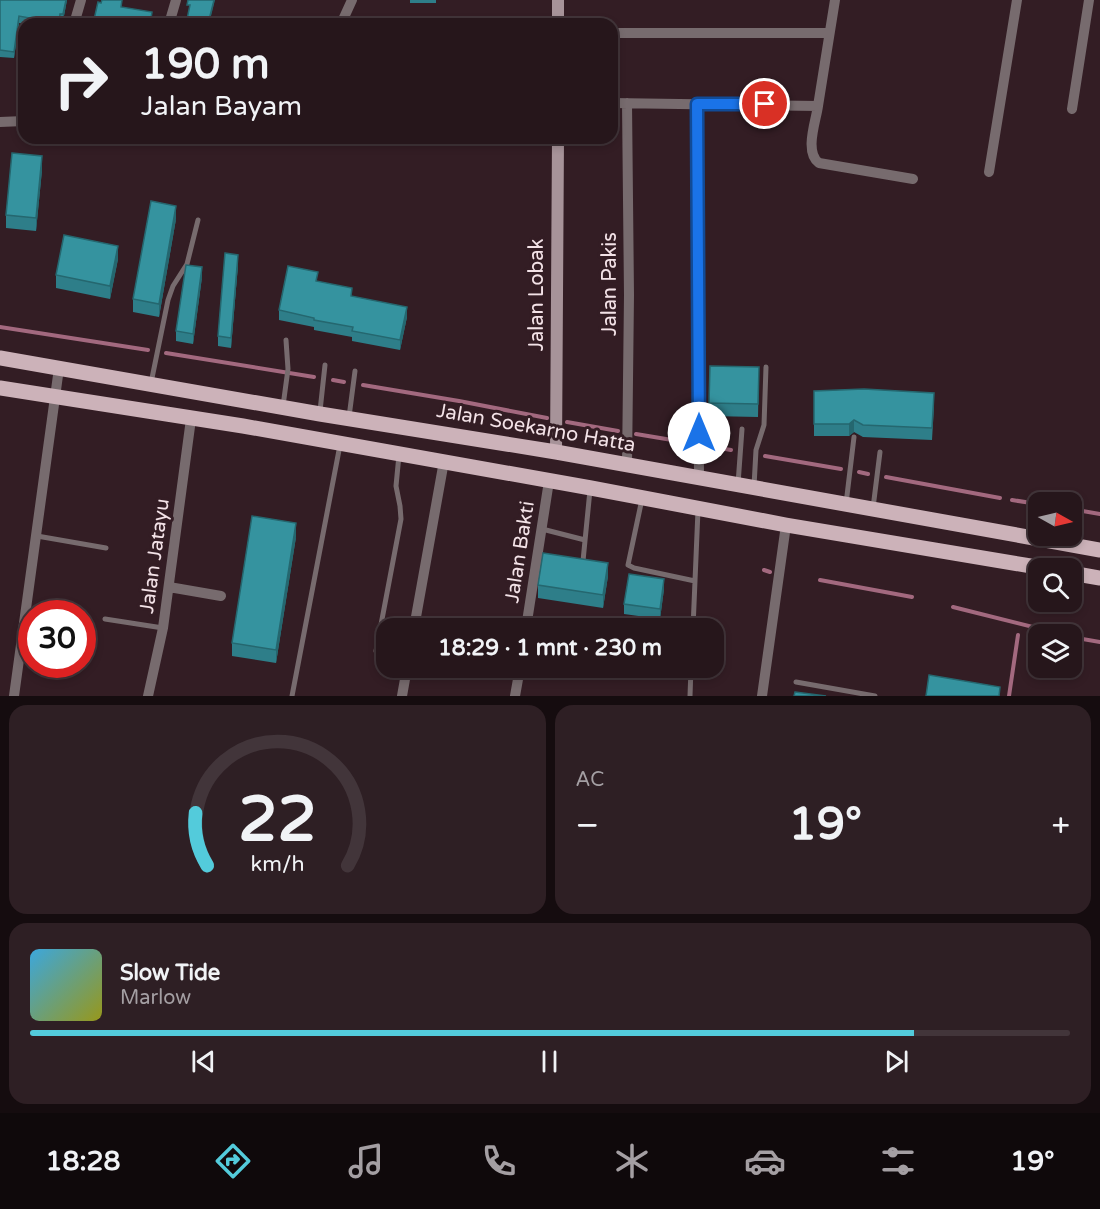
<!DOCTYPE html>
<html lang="id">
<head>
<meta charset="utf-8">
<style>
  :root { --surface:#26161b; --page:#2e1f24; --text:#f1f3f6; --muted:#a49fa3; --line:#42353a; --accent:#53cbdb }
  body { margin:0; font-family:"Varela Round",sans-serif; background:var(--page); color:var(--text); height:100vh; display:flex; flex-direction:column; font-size:22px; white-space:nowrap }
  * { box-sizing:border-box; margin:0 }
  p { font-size:20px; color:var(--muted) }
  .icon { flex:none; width:33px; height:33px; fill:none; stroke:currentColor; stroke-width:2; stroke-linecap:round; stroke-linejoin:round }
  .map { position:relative; height:696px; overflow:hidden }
  .drawer { display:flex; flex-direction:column; gap:9px; padding:9px; background:#150c0f; flex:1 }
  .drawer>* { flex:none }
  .guide { position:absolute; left:18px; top:18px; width:600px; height:126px; border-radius:18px; box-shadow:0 3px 9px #0003,0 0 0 2px var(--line); background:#26161b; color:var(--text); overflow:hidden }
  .needle { width:39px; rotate:98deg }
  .fabs { position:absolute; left:1028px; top:492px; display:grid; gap:12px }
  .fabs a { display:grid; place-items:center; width:54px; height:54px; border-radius:12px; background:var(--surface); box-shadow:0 3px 9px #0003,0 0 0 2px var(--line); font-size:30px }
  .speed { position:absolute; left:18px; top:600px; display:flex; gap:12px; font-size:30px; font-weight:700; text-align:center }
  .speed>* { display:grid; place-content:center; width:78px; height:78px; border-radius:50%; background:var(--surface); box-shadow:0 3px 9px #0003,0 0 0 2px var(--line); line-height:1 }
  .speed .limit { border:9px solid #d22; background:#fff; color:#111 }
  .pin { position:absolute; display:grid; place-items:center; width:51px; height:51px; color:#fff; margin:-26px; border:3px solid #fff; border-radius:50%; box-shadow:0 2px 6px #0007 }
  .me { position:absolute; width:66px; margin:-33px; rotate:0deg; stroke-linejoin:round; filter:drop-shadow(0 0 4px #0008) }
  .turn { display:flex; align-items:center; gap:21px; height:126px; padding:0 24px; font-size:27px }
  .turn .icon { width:78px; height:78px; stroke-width:2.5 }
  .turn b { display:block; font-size:42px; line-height:51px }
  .big { font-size:45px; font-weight:700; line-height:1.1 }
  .drawer .widget { flex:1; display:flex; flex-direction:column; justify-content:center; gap:9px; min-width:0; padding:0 21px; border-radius:18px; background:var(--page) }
  .drawer .dial { align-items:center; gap:0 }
  .dial svg { height:156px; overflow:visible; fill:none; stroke:var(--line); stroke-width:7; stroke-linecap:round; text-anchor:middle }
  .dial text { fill:var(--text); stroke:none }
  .song { display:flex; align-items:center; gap:18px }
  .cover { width:72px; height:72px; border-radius:9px; background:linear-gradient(135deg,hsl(200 70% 55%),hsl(60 70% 35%)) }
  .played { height:6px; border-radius:3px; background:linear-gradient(90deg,var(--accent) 85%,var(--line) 85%) }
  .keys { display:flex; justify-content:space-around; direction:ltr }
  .heat { display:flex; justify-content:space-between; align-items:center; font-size:33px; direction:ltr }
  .drawer .tiles { flex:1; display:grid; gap:9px; grid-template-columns:1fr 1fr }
  .widget:last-child { grid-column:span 2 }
  .trip { position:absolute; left:376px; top:618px; width:348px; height:60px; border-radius:18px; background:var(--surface); box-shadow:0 3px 9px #0003,0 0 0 2px var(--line); font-weight:700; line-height:60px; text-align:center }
  .tabs { display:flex; height:96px; justify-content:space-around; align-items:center; background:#0f090b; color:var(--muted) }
  .tabs .icon { width:42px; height:42px }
  .tabs .selected { color:var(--accent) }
  .tabs b { font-size:27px; color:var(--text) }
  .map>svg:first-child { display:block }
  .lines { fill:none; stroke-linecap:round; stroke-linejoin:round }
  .stream { stroke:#a3697f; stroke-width:4 }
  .lane { stroke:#776b6e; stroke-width:5 }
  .street { stroke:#776b6e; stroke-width:10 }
  .secondary { stroke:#a79399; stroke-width:12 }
  .primary { stroke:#ccb2b9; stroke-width:15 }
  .wall { fill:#2e7e89 }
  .shaded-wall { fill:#25676f }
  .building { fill:#35939f; stroke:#25676f; stroke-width:1.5 }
  .route-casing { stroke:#114b97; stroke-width:15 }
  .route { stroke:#1a73e8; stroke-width:10 }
  .labels { text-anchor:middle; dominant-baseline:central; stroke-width:6; stroke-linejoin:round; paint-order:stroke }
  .street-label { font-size:20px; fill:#f3e2e7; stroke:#331d24 }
</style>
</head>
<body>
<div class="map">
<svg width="1100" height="696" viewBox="0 0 1100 696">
  <rect width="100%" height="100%" fill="#331d24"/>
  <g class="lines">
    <path class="stream" d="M0,327l148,23
      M166,353l148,24
      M333,380l11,2
      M363,385l96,16 88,17
      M567,422l51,9
      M636,434l54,9
      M708,446l23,4
      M765,456l76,13
      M859,472l9,2
      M886,477l114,21
      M1012,500l26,4
      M1071,509l29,5
      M764,570l6,2
      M820,580l92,17
      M953,607l108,27
      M1071,637l29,5
      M1009,696l9,-61"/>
    <path class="lane" d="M151,383l17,-83 5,-14 14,-22 11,-44
      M283,406l5,-37 -2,-29
      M320,411l5,-46
      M349,417l6,-46
      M738,484l4,-55
      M754,486l2,-36 8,-25 2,-58
      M642,499l-14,66 6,3 61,13
      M846,504l8,-67
      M873,508l7,-56
      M542,529l43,11
      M37,536l69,12
      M583,561l7,-71
      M105,619l58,9
      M693,628l5,-118
      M376,651l25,-132 -1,-13 -4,-20 3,-31
      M796,682l79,14
      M292,696l48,-251
      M690,696l1,-28"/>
    <path class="street" d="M74,24l7,-24
      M169,24l7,-24
      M341,24l11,-24
      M612,33h217
      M612,103l206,3c-2,15 -14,46 1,57l94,16
      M697,104l2,374
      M818,106l17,-106
      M1072,109l17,-109
      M0,122l24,-1
      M989,172l28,-172
      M627,465l2,-170 -2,-192
      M169,587l52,9
      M414,628l30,-167
      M526,628l23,-147
      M14,696l45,-328
      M148,696l15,-68 28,-209
      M402,696l5,-28
      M515,696l5,-28
      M762,696l24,-171"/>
    <path class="secondary" d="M558,0v24
      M556,452l2,-314"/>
    <path class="primary" d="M0,358l320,56 236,38 544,98
      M0,388l243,38 348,62 195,37 257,43
      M1071,573l29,5"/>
  </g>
  <path class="wall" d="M0,0h67l-4,21 -3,-1v4h-33l-8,-1 -5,35 -14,-1z
    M410,0h26v3h-26z
    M42,170l-6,61 -30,-3v-13z
    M176,219l-17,98 -26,-5v-13z
    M118,259l-8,40 -54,-11v-13z
    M238,265l-7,83 -13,-2v-10z
    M202,277l-9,67 -17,-3v-10z
    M318,281l34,15 55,21 -7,33 -48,-9v-4l-38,-7v-3l-35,-7v-10z
    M710,366l49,1 -1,50 -49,-1z
    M814,391l120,14 -2,35 -69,-3 -9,-5 -5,4h-35z
    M296,537l-20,126 -44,-7v-13z
    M608,576l-5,32 -65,-10v-13z
    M664,589l-4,30 -36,-5v-10z"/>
  <path class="shaded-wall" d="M66,0h1l-4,21v-7z
    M214,0h1l-6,24h-1z
    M19,16v7l-5,35v-6z
    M42,156v14l-6,61v-13z
    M176,206v13l-17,98v-13z
    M118,246v13l-8,40v-13z
    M238,255v10l-7,83v-10z
    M202,267v10l-9,67v-10z
    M407,307v10l-7,33v-10z
    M854,420v12l-5,4v-12z
    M296,523v14l-20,126v-13z
    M608,563v13l-5,32v-13z
    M664,579v10l-4,30v-10z"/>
  <path class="building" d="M0,0h66l-3,14h-3l-1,10h-24l1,-5 -17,-3 -5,36 -14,-2z
    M102,0h20l-1,7 31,5 -2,12h-57l5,-22 3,1z
    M188,0h26l-6,24h-22l4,-19h-3z
    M12,153l30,3 -6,62 -30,-3z
    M151,201l25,5 -17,98 -26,-5z
    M64,235l54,11 -8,40 -54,-11z
    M225,253l13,2 -7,83 -13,-2z
    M186,265l16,2 -9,67 -17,-3z
    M288,266l30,6 -2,9 36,7 -1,8 56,11 -7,33 -48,-9 1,-4 -39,-7v-2l-35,-8z
    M710,366l49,1 -1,37 -49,-1z
    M864,389l70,4 -2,35 -69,-3 -9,-5 -5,4h-35v-33z
    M252,516l44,7 -20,127 -44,-7z
    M543,553l65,10 -5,32 -65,-10z
    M629,574l35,5 -4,30 -36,-5z
    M929,675l71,12 -1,9h-73z
    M795,692l31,4h-32z"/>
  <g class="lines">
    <defs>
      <path id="route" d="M699,433l-2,-329h68"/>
    </defs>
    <use href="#route" class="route-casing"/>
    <use href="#route" class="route"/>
  </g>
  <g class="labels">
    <g class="street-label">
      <text transform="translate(610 284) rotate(-90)">Jalan Pakis</text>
      <text transform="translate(537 295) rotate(-90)">Jalan Lobak</text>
      <text transform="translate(536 428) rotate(10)">Jalan Soekarno Hatta</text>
      <text transform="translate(520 552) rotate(-81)">Jalan Bakti</text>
      <text transform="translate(155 556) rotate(-82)">Jalan Jatayu</text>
    </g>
  </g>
</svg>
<div class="fabs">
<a><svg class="needle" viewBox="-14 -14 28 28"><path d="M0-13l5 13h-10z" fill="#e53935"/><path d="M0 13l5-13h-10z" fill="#a49fa3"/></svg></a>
<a><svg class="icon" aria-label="search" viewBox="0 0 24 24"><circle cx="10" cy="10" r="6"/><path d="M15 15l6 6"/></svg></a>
<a><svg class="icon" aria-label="layers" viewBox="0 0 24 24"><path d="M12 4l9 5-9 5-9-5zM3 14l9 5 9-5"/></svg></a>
</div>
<div class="speed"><div class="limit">30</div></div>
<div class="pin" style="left:765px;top:104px;background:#d93025"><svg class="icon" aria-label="arrive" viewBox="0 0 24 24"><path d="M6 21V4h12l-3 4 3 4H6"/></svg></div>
<svg class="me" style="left:699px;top:433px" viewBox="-20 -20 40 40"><circle r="19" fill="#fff"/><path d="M0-13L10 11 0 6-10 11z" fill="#1a73e8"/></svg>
<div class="trip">18:29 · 1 mnt · 230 m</div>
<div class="guide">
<div class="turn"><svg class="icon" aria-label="right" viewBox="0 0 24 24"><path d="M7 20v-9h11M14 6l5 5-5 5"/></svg><div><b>190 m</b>Jalan Bayam</div></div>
</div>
</div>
<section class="drawer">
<div class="tiles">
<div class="widget dial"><svg viewBox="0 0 100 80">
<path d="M14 69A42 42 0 1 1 86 69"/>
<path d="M14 69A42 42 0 0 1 8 42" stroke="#53cbdb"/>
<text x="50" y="56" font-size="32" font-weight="700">22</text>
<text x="50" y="72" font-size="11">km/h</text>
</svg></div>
<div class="widget"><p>AC</p>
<div class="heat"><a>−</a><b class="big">19°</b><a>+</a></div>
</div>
<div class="widget">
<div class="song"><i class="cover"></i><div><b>Slow Tide</b><p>Marlow</p></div></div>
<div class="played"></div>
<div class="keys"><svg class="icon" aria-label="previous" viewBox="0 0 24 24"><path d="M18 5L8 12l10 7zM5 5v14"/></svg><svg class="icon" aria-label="pause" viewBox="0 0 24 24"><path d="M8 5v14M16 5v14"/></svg><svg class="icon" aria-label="next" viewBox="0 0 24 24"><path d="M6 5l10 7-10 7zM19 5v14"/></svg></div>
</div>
</div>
</section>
<nav class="tabs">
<b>18:28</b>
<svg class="icon selected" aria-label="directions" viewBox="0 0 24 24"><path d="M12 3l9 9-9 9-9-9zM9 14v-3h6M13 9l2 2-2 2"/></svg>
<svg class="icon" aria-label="music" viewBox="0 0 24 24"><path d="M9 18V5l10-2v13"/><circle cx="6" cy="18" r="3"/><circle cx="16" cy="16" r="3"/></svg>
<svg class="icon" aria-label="phone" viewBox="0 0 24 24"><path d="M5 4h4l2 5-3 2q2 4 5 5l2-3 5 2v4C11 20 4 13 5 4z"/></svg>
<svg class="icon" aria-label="climate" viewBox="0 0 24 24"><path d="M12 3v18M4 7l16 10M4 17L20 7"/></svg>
<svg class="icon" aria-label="car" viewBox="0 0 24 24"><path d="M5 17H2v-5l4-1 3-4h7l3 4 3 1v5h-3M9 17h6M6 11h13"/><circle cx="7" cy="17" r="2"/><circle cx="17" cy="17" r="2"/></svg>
<svg class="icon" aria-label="filters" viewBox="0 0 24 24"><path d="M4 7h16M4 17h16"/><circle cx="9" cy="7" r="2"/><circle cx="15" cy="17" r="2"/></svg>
<b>19°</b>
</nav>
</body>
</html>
